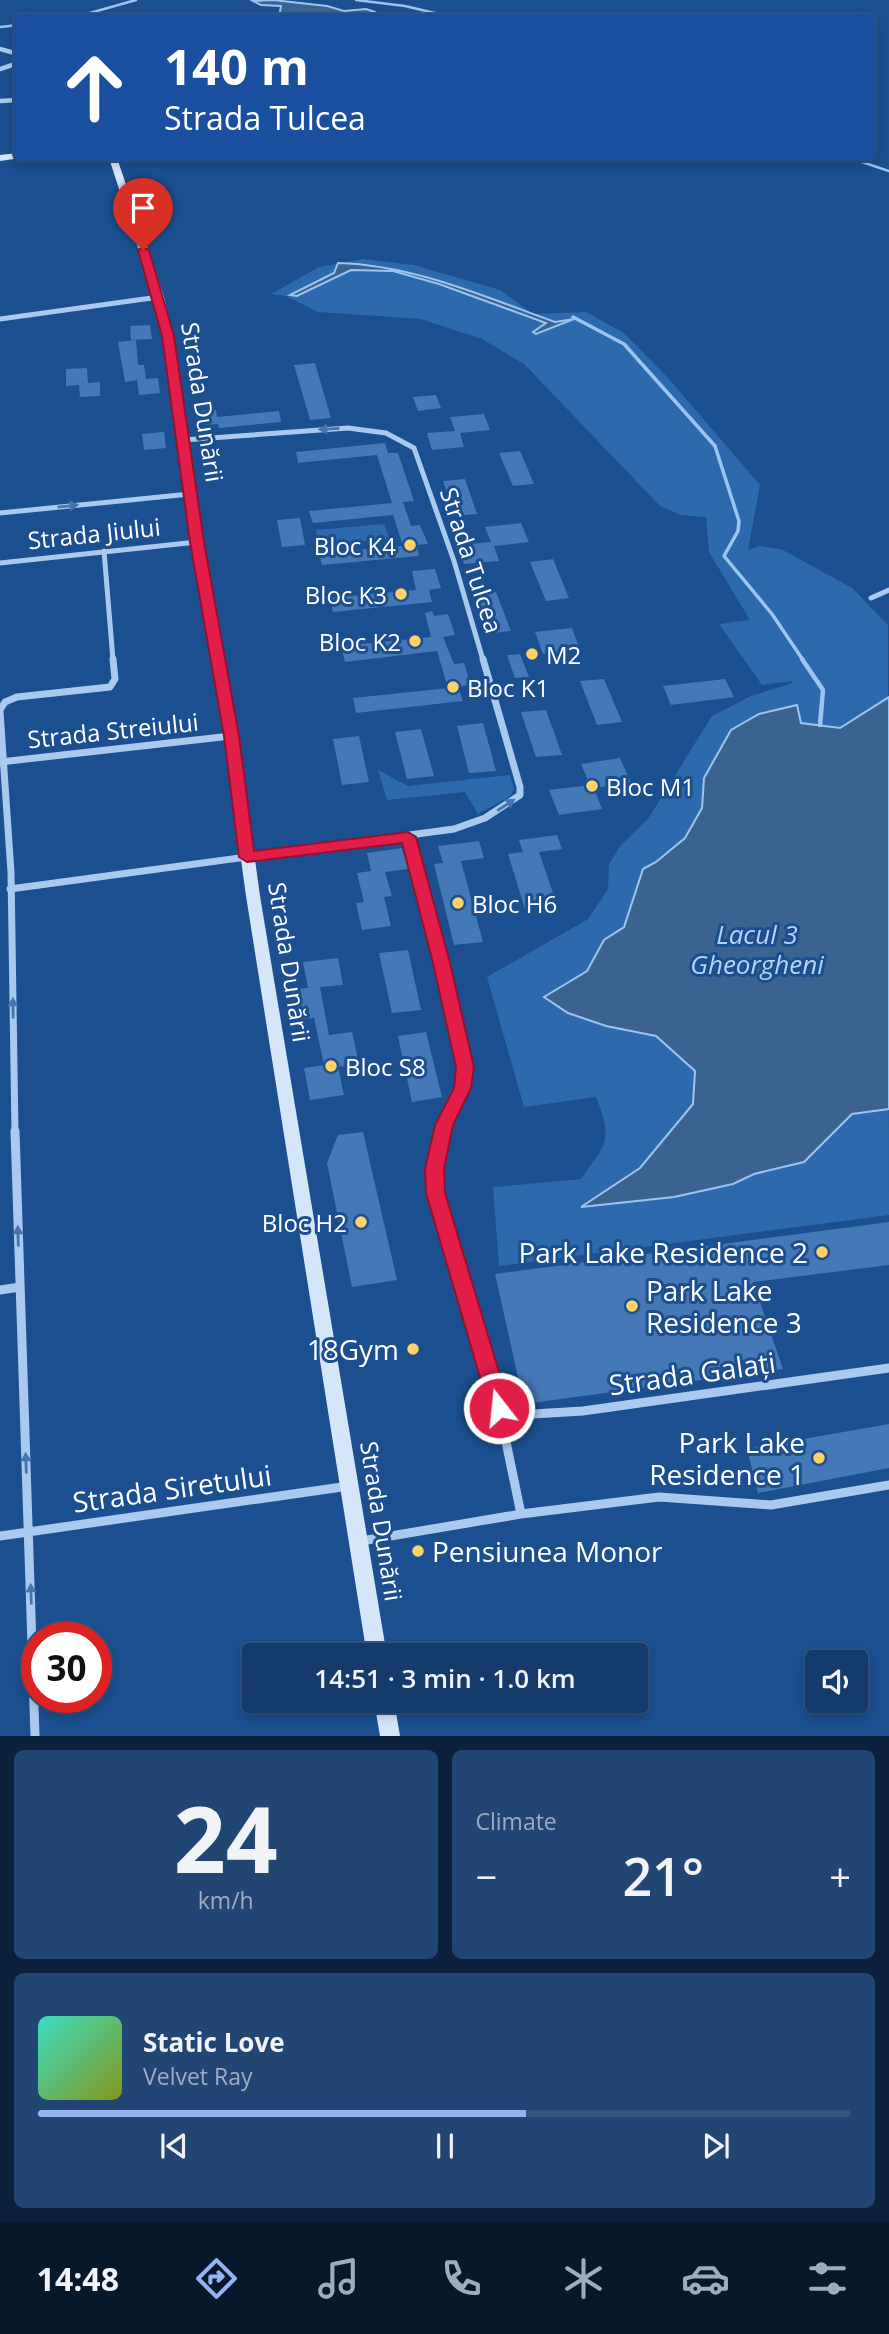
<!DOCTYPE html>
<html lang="en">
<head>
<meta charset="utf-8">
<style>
  :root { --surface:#143b6b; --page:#214673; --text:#f1f3f6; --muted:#9dadc1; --line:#33557e; --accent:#95b2f1 }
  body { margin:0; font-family:"Open Sans",sans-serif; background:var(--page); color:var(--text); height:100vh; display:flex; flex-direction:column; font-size:26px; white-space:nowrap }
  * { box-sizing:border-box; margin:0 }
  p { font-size:23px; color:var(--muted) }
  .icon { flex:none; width:38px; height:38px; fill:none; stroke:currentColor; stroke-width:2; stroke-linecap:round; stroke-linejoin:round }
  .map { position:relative; height:1736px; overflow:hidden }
  .panel { display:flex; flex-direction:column; gap:14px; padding:14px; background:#0b203b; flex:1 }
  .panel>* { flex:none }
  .guide { position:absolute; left:14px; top:14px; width:861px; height:147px; border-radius:7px; box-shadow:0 4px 10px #0003,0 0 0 2px var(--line); background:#1a4fa0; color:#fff; overflow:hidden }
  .buttons { position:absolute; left:805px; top:1650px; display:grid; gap:14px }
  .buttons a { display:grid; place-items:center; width:63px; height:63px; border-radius:7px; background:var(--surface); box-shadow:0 4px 10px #0003,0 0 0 2px var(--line); font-size:35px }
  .speed { position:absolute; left:21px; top:1622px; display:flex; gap:14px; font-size:35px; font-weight:700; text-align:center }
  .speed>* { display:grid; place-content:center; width:91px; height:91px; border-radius:50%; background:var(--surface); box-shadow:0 4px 10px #0003,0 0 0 2px var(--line); line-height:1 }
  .speed .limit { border:10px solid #d22; background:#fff; color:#111 }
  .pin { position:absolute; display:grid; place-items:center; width:60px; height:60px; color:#fff; margin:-72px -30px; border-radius:50% 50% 50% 0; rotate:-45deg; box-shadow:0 0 7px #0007 }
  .pin .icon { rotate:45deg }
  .me { position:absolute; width:77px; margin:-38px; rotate:344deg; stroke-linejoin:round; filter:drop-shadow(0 0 5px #0008) }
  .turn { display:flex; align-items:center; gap:24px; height:147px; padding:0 35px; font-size:32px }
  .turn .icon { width:91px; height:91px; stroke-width:2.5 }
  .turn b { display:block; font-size:49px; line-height:60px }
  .big { font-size:52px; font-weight:600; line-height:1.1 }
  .panel .card { flex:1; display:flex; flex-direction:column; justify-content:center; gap:10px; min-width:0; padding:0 24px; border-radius:10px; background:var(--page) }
  .panel .dial { align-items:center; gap:0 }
  .dial b { font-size:91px; line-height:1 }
  .song { display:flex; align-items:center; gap:21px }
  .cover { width:84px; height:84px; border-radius:10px; background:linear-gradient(135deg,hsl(170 70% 55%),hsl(70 70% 35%)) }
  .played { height:7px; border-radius:4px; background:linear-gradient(90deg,var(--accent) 60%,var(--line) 60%) }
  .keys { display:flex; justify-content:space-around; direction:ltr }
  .heat { display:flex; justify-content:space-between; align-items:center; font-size:38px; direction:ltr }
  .panel .tiles { flex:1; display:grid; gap:14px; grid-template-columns:1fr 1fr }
  .card:last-child { grid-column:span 2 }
  .trip { position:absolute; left:242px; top:1643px; width:406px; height:70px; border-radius:7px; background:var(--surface); box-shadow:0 4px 10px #0003,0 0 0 2px var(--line); font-weight:600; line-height:70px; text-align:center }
  .menu { display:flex; height:112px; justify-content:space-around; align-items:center; background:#08182b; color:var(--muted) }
  .menu .icon { width:49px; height:49px }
  .menu .on { color:var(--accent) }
  .menu b { font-size:32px; color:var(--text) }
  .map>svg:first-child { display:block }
  .green { fill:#2e69ad }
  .water { fill:#3c6290; stroke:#9cc4f0; stroke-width:2 }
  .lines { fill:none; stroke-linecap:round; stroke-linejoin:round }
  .stream-far2 { stroke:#9cc4f0; stroke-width:2.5 }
  .stream-far1 { stroke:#9cc4f0; stroke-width:3.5 }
  .stream { stroke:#9cc4f0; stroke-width:4.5 }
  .building { fill:#4478b7 }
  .street-far3 { stroke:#a9c9ee; stroke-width:4.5 }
  .street-far2 { stroke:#a9c9ee; stroke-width:5 }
  .street-far1 { stroke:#a9c9ee; stroke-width:7 }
  .street { stroke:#a9c9ee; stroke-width:9 }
  .secondary { fill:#d6e6fa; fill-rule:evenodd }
  .oneway { fill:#4674ac }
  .route { fill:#e11d48; stroke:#92132f; stroke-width:2 }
  .poi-dot { fill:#ffd166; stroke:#1b4f8f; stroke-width:2.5 }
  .labels { text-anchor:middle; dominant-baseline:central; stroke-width:6; stroke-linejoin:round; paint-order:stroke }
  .street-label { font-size:24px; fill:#fff; stroke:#1b4f8f }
  .poi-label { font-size:24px; fill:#fff; stroke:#1b4f8f; text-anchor:start }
  .water-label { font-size:26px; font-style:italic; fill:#b5d3f5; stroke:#1b4f8f }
  .near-poi-label { font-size:28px; fill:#fff; stroke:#1b4f8f; text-anchor:end }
  .near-street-label { font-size:28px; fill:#fff; stroke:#1b4f8f }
</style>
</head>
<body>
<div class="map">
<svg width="889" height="1736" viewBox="0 0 889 1736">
  <rect width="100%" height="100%" fill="#1b4f8f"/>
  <path class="green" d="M362,259l52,6 86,25 33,24 53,-2 38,21 45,46 91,106 -12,65 11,-4 22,3 71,39 36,37 1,590 -390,51 -6,-79 88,-8c26,-36 32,-39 15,-82l-72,10 -37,-130 101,-58 20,-30 1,-25 11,-18 28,-27 64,-103 39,-20 42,-13 -1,-2 -30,4 -43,-61 31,-4 -41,-68 -3,-35 -25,-2 -21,-9 -136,-142 -42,-25 -61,-20 -103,-7 -32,-16 -15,-2 48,-27z
    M384,524l6,15 -71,6 -3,-15z
    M378,770l30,16 102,-11 4,14 -4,7 -32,18 -13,-22 -78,8z"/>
  <path class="water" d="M273,0l54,6 17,5 22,-2 9,3 -3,5h-98l6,-5 1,-6 -20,-1 -8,-4z
    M338,263c76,2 147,34 217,59l19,-3 -38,15 -3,-2 13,-9 -107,-39 -46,-13 -42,-1 -54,26 -7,-1 44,-22z
    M889,697v412l-37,5 -48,48 -50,12 -21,10 -59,13 -93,10 59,-39 53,-64 2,-33 -39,-35 -50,-10 -38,-13 -24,-16 43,-26 17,-31 20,-13 19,-58 13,-7 29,-24 17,-30 2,-30 27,-48 28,-16 38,-9 4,18 39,5z"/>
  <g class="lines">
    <path class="stream-far2" d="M356,0l49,6 51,12
      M72,18l64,-18
      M0,27l18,-2
      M850,158l39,13"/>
    <path class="stream-far1" d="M573,317l51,27 91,102 24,75 -1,10 -14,25 48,58 31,46"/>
    <path class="stream" d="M802,659l21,31 -3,35"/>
  </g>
  <path class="building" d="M150,325l2,14 -21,1 -1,-14z
    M136,340l2,25h6l2,14 12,-1 2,15 -21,2 -2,-15 -12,2 -7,-40z
    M315,363l16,55 -21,2 -16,-55z
    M87,368l1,15 12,-1v14l-20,1 -1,-12 -13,1v-17z
    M436,395l5,13 -23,3 -5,-14z
    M216,410l1,7 62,-6 2,11 -62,6 -1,-4 -20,1 -3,-14z
    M484,414l6,16 -30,3 4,14 -32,3 -5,-17 28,-2 -5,-14z
    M164,432l2,16 -22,2 -2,-16z
    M385,443l3,10h10l16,48 -11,1 8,24 9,-1 8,19 -11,1 2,11 -97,9 -3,-12 84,-7 -10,-31 -80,8 -4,-12 83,-8 -15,-48 -79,8 -2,-11z
    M520,451l14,33 -21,2 -14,-33z
    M465,479l12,35 -22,2 -12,-35z
    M300,518l5,27 -23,2 -5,-27z
    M521,523l8,19 -35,4 5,15 -35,3 -6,-19 33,-3 -6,-15z
    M553,559l16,39 -23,3 -16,-39z
    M435,569l6,19 -12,2 3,12 -99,10 -3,-14 86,-8 -4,-19z
    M496,592l15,39 -25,3 -14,-39z
    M432,611l2,5 14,-2 7,21 -12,2 11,27 10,-1 7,22 -23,3 -11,-37 -92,11 -4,-16 90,-9 -6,-24z
    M572,628l8,22 -37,4 -8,-22z
    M520,654l9,23 -14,1 -8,-23z
    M604,679l18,43 -25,3 -17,-44z
    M725,679l9,18 -63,8 -8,-19z
    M458,687l5,14 -107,12 -3,-15z
    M546,710l16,45 -26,2 -15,-45z
    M483,723l13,48 -27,2 -12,-47z
    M421,729l13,47 -27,3 -12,-47z
    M359,736l10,46 -27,3 -9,-46z
    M620,758l11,25 -37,5 8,21 -43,6 -10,-25 41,-5 -9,-21z
    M557,835l5,14 -23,3 18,53 -32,4 -17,-55 15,-2 -4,-12z
    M479,841l5,17 -23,3 22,81 -29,3 -20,-81 9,-1 -5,-17z
    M402,848l6,21 -23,3 7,24 -8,1 7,29 -29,4 -6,-27 8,-1 -7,-29 14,-2 -4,-18z
    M408,950l13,60 -29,3 -13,-60z
    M338,958l5,27 -23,2 9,48 23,-3 7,32 -21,3 6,28 -34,5 -6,-32 20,-3 -10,-47 -17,2 -5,-31 16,-1 -5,-26z
    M426,1032l16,65 -30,5 -14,-66z
    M363,1132l34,148 -45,7 -25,-124 11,-28z
    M889,1222v43l-136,17 30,87 -259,35 -29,-130z
    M889,1424v44l-131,25 -11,-44z"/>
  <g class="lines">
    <path class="street-far3" d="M0,49l18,5
      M0,69l18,-6
      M0,101l18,-1"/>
    <path class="street-far2" d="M0,319l159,-22
      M183,440l165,-12 38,5 28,15 40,113 29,99
      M0,513l190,-19
      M104,551l9,109
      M0,563l197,-21
      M871,598l18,-8"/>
    <path class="street-far1" d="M0,710l5,-8 12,-5 93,-10 5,-8 -2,-20
      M0,712l11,160 4,261
      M0,762l231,-26
      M408,837l57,230 -2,21 -21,45
      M10,889l444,-60 31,-11 35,-23v-8l-37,-128"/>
    <path class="street" d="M15,1131l20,605
      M0,1290l20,-3
      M501,1416l82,-5 306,-43
      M521,1514l138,-17 112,8 118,-20
      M0,1536l349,-50
      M361,1541l160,-27 -22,-106 -63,-215 -1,-24 8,-38"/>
    <path class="secondary" d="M18,153v5h3l-21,3v-6z
      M109,158h8l47,139 9,39 30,206 35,194 22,160 127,760h-20l-121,-760 -22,-160 -33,-194 -28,-206 -9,-39z
      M374,1701h20l6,35h-20z"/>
  </g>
  <defs><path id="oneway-solid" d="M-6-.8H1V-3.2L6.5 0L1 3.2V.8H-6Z" transform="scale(1.75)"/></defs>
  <g class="oneway">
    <use href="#oneway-solid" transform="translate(329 429) rotate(177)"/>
    <use href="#oneway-solid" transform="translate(68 506) rotate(-6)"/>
    <use href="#oneway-solid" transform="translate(506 805) rotate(-33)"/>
    <use href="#oneway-solid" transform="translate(13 1008) rotate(-91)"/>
    <use href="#oneway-solid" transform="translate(18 1236) rotate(-92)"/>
    <use href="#oneway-solid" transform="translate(26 1463) rotate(-92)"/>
    <use href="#oneway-solid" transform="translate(31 1594) rotate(-92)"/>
  </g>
  <path class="route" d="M143,247l6,3 25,86 30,206 35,194 15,115 154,-19 8,5 34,126 24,104 -3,21 -18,37 -9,44 1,24 65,215 -3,6 -8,3 -7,-3 -3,-6 -63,-215 -1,-24 10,-44 19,-37 2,-21 -23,-104 -31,-120 -155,19 -8,-5 -15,-121 -34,-194 -28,-206 -24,-86z"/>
  <g class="poi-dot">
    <circle cx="410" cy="545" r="7"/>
    <circle cx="401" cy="594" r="7"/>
    <circle cx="415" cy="641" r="7"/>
    <circle cx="532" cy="654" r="7"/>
    <circle cx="453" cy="687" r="7"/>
    <circle cx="592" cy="786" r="7"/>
    <circle cx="458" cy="903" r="7"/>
    <circle cx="331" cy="1066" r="7"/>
    <circle cx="361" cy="1222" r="7"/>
    <circle cx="822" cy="1252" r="7"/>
    <circle cx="632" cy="1306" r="7"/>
    <circle cx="413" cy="1349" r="7"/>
    <circle cx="819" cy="1458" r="7"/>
    <circle cx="418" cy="1551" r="7"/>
  </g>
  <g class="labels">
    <g class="street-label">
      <text transform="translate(203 402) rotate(81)">Strada Dunării</text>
      <text transform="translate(94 533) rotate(-6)">Strada Jiului</text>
      <text transform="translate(472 560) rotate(72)">Strada Tulcea</text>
      <text transform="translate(113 730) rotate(-6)">Strada Streiului</text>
      <text transform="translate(290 962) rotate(81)">Strada Dunării</text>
      <text transform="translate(382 1521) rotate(81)">Strada Dunării</text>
    </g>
    <g class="poi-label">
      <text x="396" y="545" text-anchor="end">Bloc K4</text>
      <text x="387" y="594" text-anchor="end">Bloc K3</text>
      <text x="401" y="641" text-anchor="end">Bloc K2</text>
      <text x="546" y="654">M2</text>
      <text x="467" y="687">Bloc K1</text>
      <text x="606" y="786">Bloc M1</text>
      <text x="472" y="903">Bloc H6</text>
      <text x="345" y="1066">Bloc S8</text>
      <text x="347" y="1222" text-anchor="end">Bloc H2</text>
    </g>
    <g class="water-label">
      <text x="757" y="934">Lacul 3<tspan x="757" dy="30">Gheorgheni</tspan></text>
    </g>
    <g class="near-poi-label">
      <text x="808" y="1252">Park Lake Residence 2</text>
      <text x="646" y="1290" text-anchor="start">Park Lake<tspan x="646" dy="32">Residence 3</tspan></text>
      <text x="399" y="1349">18Gym</text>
      <text x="805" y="1442">Park Lake<tspan x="805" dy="32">Residence 1</tspan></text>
      <text x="432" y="1551" text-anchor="start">Pensiunea Monor</text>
    </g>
    <g class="near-street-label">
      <text transform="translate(692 1373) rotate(-8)">Strada Galați</text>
      <text transform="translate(172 1488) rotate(-8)">Strada Siretului</text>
    </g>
  </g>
</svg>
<div class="buttons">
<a><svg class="icon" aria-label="sound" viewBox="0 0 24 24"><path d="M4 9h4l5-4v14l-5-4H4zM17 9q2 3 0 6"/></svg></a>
</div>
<div class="speed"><div class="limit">30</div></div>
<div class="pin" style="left:143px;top:250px;background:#d93025"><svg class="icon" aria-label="arrive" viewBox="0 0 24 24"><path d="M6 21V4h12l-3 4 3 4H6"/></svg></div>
<svg class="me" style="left:499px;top:1408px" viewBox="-20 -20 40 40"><circle r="17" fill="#e11d48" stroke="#fff" stroke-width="3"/><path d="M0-11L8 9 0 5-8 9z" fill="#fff"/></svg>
<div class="trip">14:51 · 3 min · 1.0 km</div>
<div class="guide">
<div class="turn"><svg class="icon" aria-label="ahead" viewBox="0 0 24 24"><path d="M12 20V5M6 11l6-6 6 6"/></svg><div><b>140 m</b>Strada Tulcea</div></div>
</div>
</div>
<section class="panel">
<div class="tiles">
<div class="card dial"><b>24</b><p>km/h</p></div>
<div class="card"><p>Climate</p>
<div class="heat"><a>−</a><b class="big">21°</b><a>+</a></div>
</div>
<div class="card">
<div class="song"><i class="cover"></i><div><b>Static Love</b><p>Velvet Ray</p></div></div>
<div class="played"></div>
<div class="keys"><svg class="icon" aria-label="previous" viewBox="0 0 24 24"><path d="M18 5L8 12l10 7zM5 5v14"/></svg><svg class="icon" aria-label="pause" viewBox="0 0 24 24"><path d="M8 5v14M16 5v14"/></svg><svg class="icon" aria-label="next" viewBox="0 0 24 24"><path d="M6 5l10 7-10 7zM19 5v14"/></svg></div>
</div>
</div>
</section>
<nav class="menu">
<b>14:48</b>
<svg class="icon on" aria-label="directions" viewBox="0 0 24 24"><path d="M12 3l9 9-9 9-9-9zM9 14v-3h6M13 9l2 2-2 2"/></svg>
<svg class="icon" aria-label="music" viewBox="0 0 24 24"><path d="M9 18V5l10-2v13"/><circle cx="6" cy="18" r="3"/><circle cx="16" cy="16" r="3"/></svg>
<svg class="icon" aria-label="phone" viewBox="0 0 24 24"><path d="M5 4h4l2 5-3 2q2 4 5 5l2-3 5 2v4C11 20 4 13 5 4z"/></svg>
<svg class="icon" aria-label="climate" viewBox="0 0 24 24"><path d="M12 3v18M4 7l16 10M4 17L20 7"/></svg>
<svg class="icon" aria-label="car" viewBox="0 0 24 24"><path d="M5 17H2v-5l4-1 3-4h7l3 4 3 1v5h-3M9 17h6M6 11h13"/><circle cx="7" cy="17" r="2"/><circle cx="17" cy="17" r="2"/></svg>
<svg class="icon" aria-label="filters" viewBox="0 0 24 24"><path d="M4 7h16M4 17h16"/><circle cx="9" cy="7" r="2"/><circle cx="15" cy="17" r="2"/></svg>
</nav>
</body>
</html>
